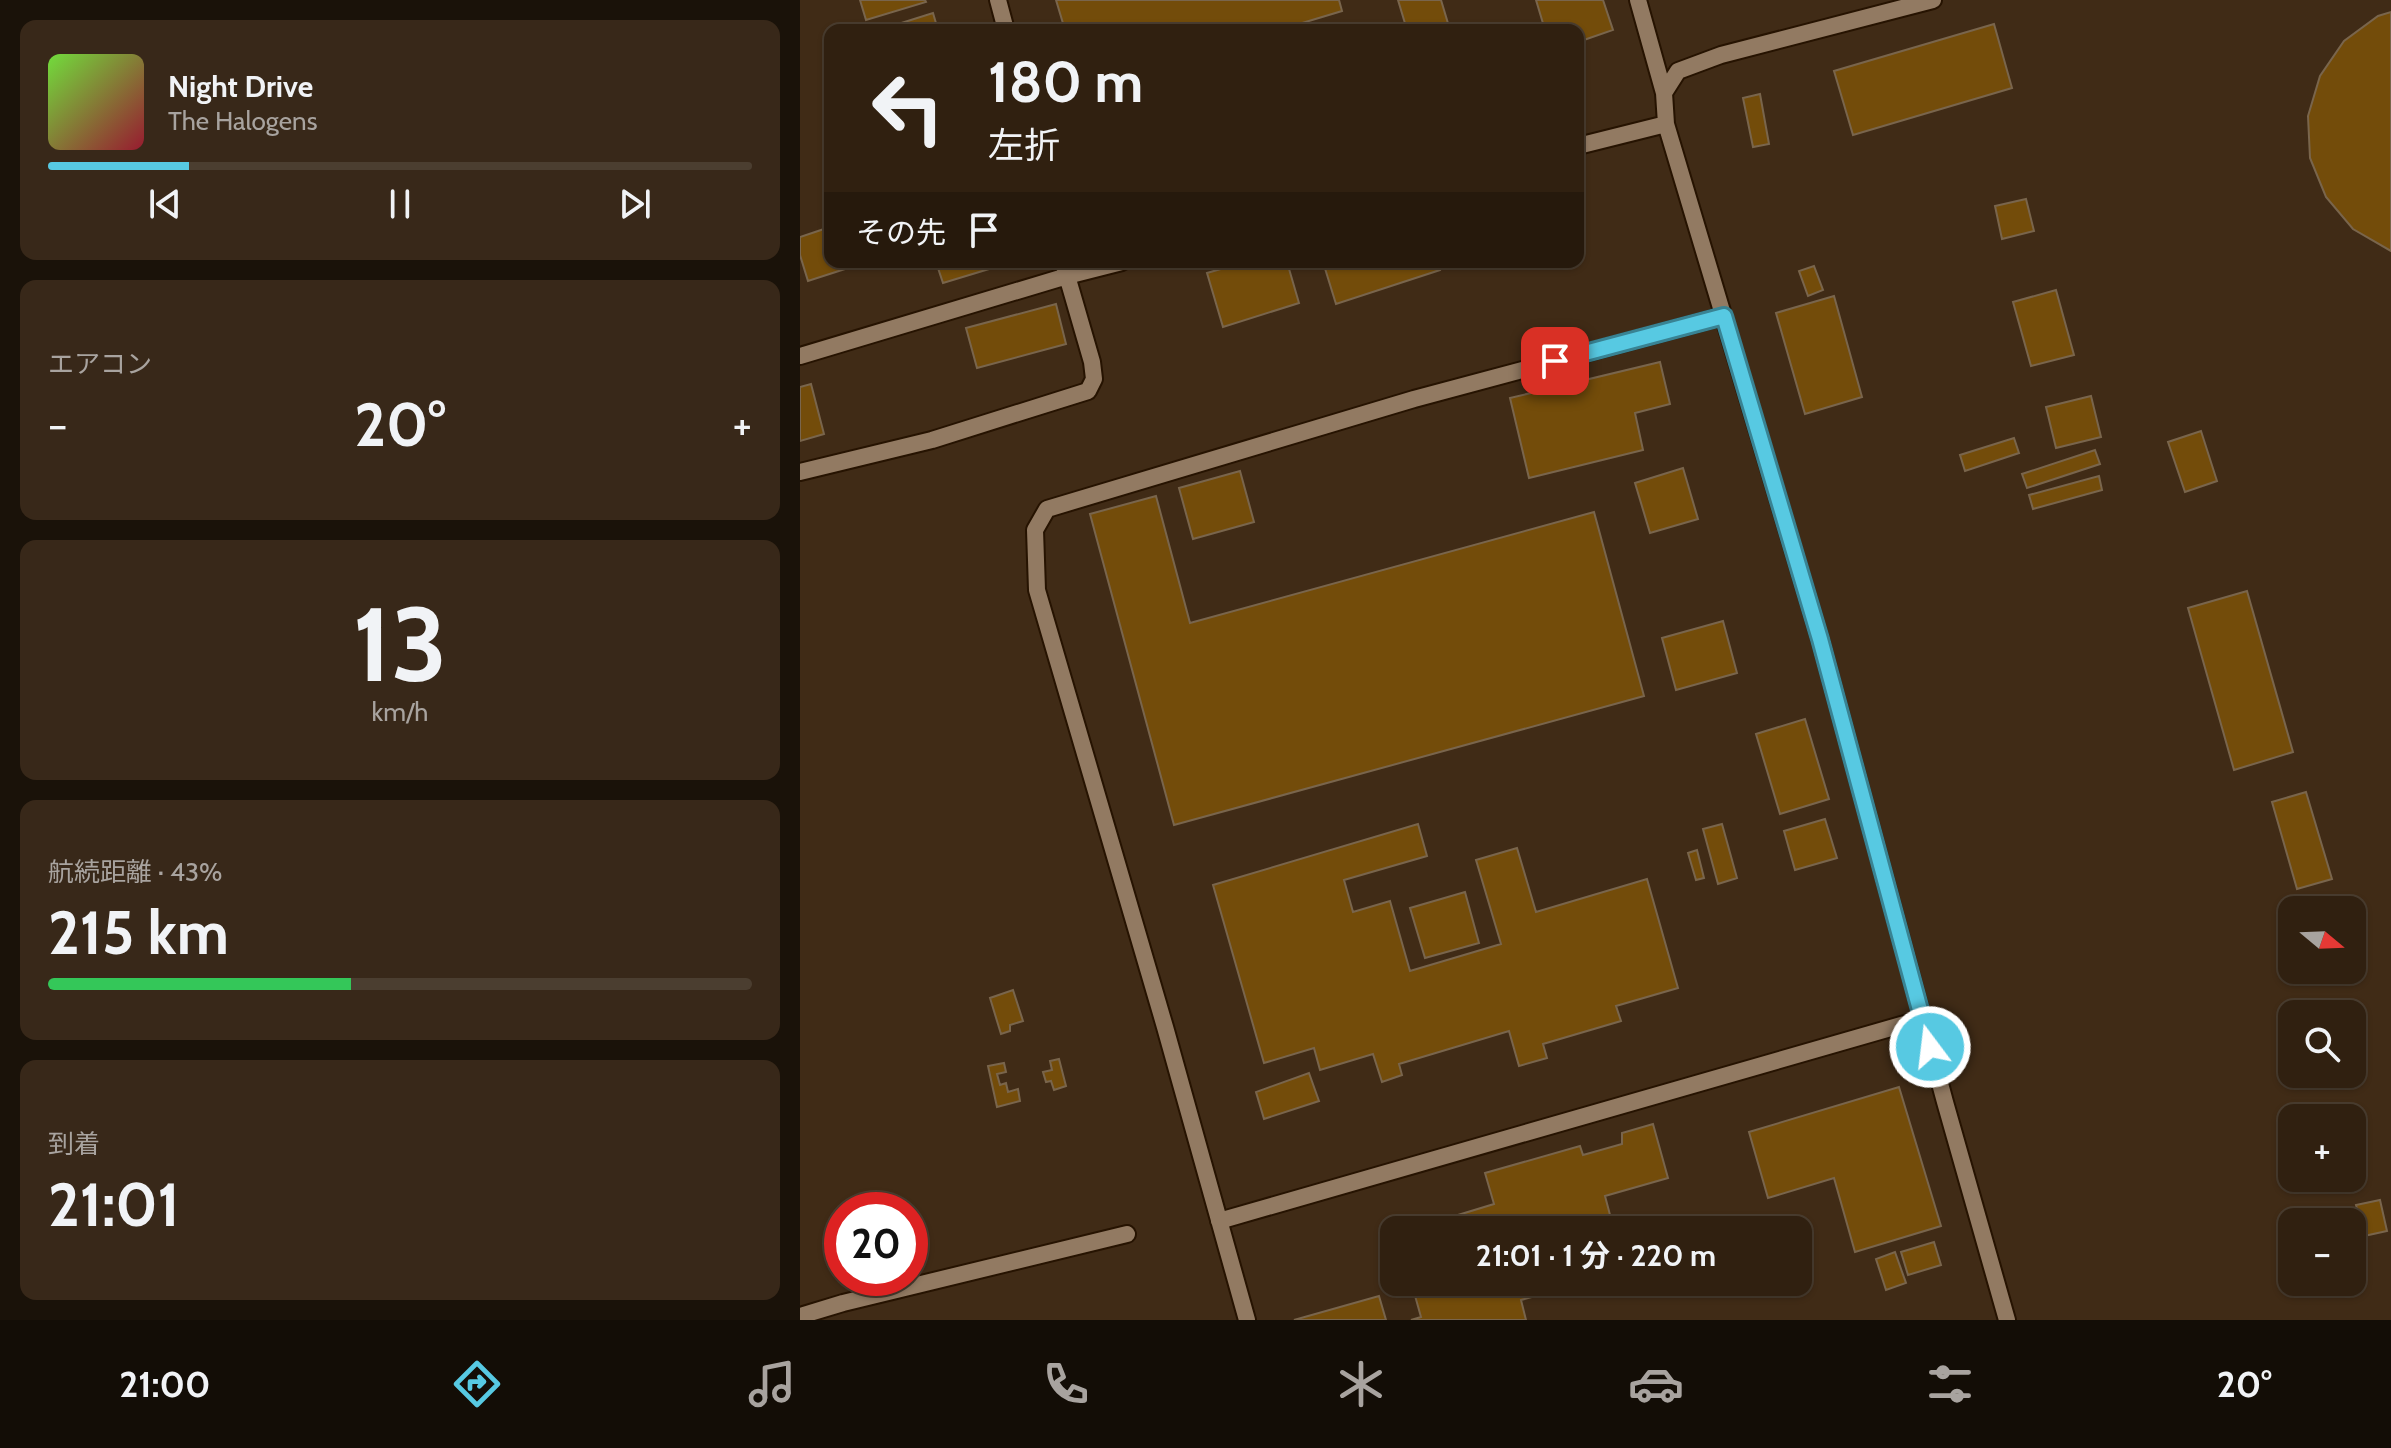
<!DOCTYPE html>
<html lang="ja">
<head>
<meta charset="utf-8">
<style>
  :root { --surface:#302010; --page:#382819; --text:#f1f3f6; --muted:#a8a39f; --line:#4b3e30; --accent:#57c9e2 }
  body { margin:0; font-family:Cabin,"Noto Sans JP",sans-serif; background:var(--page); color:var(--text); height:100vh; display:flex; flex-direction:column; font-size:30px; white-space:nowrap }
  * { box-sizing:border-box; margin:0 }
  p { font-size:26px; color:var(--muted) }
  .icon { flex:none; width:44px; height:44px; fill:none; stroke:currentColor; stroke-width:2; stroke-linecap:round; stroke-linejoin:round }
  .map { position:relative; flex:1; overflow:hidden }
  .details { display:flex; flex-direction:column; gap:20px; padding:20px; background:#1a1209; width:800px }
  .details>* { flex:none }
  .top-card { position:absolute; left:24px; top:24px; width:760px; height:244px; border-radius:16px; box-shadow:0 2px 6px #0004,0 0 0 2px var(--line); background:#302010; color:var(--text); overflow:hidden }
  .needle { width:52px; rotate:109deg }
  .buttons { position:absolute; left:1478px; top:896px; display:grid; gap:16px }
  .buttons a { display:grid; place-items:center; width:88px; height:88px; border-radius:16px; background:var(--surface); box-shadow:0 2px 6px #0004,0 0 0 2px var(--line); font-size:40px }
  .speed { position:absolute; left:24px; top:1192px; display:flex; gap:16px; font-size:40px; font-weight:700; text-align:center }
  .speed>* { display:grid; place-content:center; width:104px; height:104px; border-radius:50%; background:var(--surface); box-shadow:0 2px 6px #0004,0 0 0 2px var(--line); line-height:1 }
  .speed .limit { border:12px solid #d22; background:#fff; color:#111 }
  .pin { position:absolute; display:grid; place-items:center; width:68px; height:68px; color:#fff; margin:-34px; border-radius:16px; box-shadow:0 4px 12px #0006 }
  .me { position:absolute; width:88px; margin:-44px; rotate:345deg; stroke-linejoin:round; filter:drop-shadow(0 0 6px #0008) }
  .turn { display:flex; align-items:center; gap:28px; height:168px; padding:0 32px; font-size:36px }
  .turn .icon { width:104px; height:104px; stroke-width:2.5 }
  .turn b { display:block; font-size:56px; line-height:68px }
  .then { display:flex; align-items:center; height:76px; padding:0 32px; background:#0003; gap:16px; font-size:30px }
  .big { font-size:60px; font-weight:700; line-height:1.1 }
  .details .tile { flex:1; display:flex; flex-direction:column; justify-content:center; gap:12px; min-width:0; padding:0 28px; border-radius:16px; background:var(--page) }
  .details .dial { align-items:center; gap:0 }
  .dial b { font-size:104px; line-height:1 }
  .song { display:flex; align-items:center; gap:24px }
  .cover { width:96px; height:96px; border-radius:12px; background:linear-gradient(135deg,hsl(100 70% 55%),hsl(350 70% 35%)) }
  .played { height:8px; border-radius:4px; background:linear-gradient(90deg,var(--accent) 20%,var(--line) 20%) }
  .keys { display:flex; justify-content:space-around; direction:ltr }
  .heat { display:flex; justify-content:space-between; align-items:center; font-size:44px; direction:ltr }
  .charge { height:12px; border-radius:6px; background:linear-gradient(90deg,#34c759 43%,var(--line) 0) }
  .trip { position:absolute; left:580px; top:1216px; width:432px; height:80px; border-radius:16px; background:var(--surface); box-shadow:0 2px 6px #0004,0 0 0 2px var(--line); font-weight:700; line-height:80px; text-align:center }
  .tab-bar { display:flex; height:128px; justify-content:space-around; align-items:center; background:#130d06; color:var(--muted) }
  .tab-bar .icon { width:56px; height:56px }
  .tab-bar .active { color:var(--accent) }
  .tab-bar b { font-size:36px; color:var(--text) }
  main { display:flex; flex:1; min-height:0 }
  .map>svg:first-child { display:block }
  .building { fill:#734c0a; stroke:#79654c; stroke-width:2 }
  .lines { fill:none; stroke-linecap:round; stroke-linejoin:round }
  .lane-casing { stroke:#261301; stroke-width:20 }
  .lane { stroke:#927a62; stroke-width:16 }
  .route-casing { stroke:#398393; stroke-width:20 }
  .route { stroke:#57c9e2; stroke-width:14 }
</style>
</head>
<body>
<main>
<section class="details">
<div class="tile">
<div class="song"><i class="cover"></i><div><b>Night Drive</b><p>The Halogens</p></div></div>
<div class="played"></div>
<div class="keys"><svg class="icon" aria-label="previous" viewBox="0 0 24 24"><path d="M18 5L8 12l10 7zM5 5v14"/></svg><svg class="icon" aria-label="pause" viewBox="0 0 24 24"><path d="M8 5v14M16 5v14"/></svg><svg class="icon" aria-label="next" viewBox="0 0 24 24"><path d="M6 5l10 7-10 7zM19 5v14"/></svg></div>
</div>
<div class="tile"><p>エアコン</p>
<div class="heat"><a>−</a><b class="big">20°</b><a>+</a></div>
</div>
<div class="tile dial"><b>13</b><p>km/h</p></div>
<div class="tile"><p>航続距離 · 43%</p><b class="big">215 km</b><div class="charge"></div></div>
<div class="tile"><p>到着</p><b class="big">21:01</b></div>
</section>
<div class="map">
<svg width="1591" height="1320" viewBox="0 0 1591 1320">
  <rect width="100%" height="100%" fill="#402b16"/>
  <path class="building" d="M60,0h65l1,2 -60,18z
    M256,0h283l3,11 -63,19h-214z
    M598,0h43l9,30h-43z
    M736,0h67l10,30 -35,12v-12h-33z
    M1591,12v239l-38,-22 -27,-32 -16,-39 -2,-42 12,-40 24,-35 34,-25z
    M133,13l5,17h-59z
    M1194,24l18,64 -159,47 -19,-64z
    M960,94l9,50 -16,3 -10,-49z
    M1226,199l8,32 -32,8 -7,-33z
    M30,227v35h16l2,6 -40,13 -8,-26v-18z
    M136,262h51l2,7 -46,14z
    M445,262h42l12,41 -76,24 -16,-54z
    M523,262h115l2,8 -104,34z
    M1014,266l9,24 -15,6 -9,-25z
    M1256,290l18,65 -43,11 -18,-64z
    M1034,296l28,101 -57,17 -29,-101z
    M256,304l10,40 -89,24 -11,-40z
    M860,362l10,42 -35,9 8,37 -114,28 -19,-80z
    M11,384l13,50 -24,7v-54z
    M1291,396l10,41 -45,11 -10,-41z
    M1401,431l16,50 -32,11 -17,-50z
    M1214,438l5,15 -54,18 -5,-16z
    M1295,450l5,14 -73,24 -5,-14z
    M883,468l15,51 -48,14 -15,-50z
    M440,471l14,51 -61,17 -14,-51z
    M1299,476l3,14 -69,19 -4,-14z
    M356,496l34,127 404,-111 50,184 -470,129 -84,-311z
    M1447,591l46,161 -59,18 -46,-162z
    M923,621l14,52 -61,17 -14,-52z
    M1005,719l24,80 -49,15 -24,-80z
    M1506,792l26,87 -35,10 -25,-87z
    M1025,819l12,39 -42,12 -11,-39z
    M618,824l9,32 -83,24 9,32 37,-11 20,70 91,-27 -25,-84 41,-12 19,64 111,-33 31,109 -62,18 5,15 -78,23 4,14 -28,8 -10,-35 -110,33 3,11 -20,7 -9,-28 -53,16 -6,-22 -50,15 -51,-178z
    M922,824l15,54 -19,6 -15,-55z
    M897,850l7,28 -8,2 -8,-27z
    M665,892l14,51 -54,15 -15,-50z
    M213,990l10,31 -13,4v6l-9,3 -11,-36z
    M259,1059l7,27 -12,4 -3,-9 -5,1 -3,-10 9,-2 -2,-9z
    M204,1063l2,9 -9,2 3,11 6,-2 2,9 10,-3 2,12 -23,6 -9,-41z
    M509,1073l10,28 -55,18 -8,-27z
    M1099,1087l42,139 -86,26 -21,-74 -66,20 -19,-66z
    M853,1124l15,54 -63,18 9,34h-177l-2,-8 59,-18 -9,-31 95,-27 3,9 39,-11v-11z
    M1580,1200l7,31 -23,5 -8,-31z
    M1541,1210l4,12h-39v-1z
    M847,1221l23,9h-55z
    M1134,1242l7,23 -33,10 -7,-23z
    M1095,1252l11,31 -20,7 -10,-31z
    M621,1282h164l-64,18 5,20h-115l10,-3 -9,-32z
    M579,1296l7,24h-92z"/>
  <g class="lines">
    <defs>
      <path id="lane" d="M198,0l8,30
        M838,0l26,93
        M1133,0l-212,55 -43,16 -14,22 2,31 154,515 125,463 62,218
        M778,146l88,-22
        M0,356l267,-80 55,-14
        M0,472l132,-32 156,-49 6,-12 -2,-17 -29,-100
        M419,1221l703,-202
        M0,1316l43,-13 284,-69
        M447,1320l-82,-293 -128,-437 -2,-60 12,-21 367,-110 310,-83"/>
    </defs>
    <use href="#lane" class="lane-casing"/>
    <use href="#lane" class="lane"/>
  </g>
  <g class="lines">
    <defs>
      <path id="route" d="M755,361l169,-45 96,323 110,408"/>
    </defs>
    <use href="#route" class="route-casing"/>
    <use href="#route" class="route"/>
  </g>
</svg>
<div class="buttons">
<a><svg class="needle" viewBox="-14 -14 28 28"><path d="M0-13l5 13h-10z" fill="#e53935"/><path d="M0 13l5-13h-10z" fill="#a8a39f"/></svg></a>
<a><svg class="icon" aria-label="search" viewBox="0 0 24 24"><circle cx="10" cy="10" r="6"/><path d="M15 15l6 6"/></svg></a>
<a>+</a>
<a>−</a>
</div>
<div class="speed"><div class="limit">20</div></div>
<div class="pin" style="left:755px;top:361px;background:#d93025"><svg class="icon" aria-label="arrive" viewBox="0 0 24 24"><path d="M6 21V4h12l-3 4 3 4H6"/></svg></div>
<svg class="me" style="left:1130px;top:1047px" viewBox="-20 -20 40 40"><circle r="17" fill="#57c9e2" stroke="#fff" stroke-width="3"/><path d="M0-11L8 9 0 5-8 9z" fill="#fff"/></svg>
<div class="trip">21:01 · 1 分 · 220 m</div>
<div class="top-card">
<div class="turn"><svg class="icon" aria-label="left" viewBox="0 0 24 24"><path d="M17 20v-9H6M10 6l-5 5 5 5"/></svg><div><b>180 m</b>左折</div></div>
<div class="then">その先<svg class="icon" aria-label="arrive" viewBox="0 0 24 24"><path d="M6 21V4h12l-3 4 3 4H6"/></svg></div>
</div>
</div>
</main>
<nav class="tab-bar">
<b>21:00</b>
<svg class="icon active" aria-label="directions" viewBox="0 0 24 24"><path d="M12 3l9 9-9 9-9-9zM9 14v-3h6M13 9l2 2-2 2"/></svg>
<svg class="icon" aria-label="music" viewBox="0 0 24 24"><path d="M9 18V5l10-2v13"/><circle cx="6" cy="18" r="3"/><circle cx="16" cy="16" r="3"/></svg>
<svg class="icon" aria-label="phone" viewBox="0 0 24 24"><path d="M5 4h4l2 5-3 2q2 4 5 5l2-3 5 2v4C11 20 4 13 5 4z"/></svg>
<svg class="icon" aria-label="climate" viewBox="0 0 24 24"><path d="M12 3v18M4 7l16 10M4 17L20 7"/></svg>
<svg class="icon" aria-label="car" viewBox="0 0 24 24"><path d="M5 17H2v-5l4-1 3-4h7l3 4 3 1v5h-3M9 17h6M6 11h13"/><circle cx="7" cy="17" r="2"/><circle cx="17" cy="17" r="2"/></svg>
<svg class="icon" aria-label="filters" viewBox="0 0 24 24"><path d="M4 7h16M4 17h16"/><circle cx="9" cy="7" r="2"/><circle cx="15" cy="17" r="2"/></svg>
<b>20°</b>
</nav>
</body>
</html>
